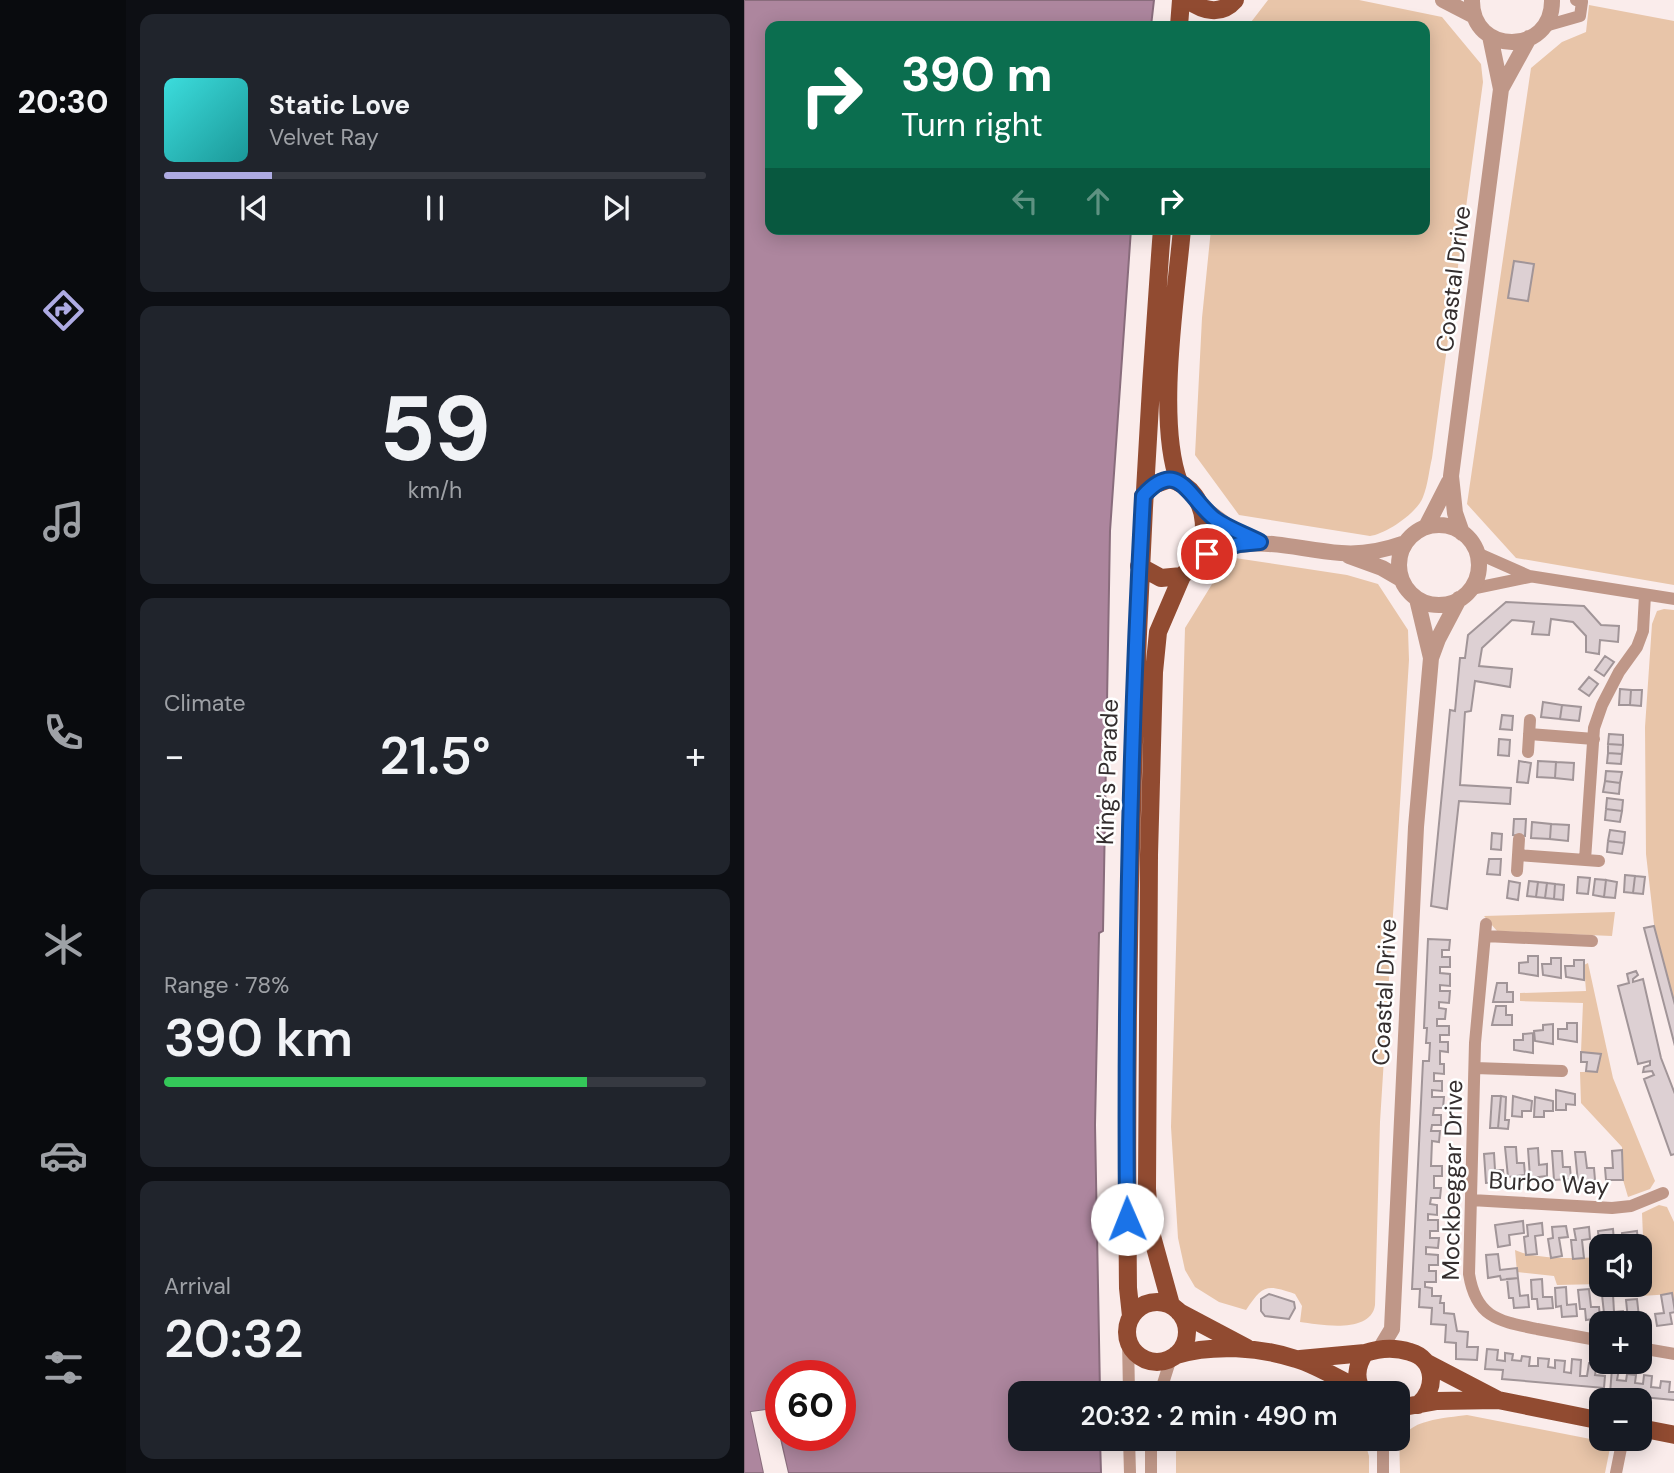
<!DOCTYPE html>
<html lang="en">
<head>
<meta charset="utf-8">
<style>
  :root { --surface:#171b24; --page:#20242c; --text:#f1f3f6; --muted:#9ea1a6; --line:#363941; --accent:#aeabe3 }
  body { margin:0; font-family:"DM Sans",sans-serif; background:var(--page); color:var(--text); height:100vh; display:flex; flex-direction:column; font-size:26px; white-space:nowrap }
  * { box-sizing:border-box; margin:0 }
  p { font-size:23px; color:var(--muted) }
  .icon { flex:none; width:38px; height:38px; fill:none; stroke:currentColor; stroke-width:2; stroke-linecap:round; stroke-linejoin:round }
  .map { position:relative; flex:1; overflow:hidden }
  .panel { display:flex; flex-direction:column; gap:14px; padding:14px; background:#0d0f14; width:618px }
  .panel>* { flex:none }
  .top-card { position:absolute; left:21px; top:21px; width:665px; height:214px; border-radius:14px; box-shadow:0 4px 18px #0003; background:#0b6e4f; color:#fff; overflow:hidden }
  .tools { position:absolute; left:845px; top:1234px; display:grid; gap:14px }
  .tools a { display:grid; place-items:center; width:63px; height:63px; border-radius:14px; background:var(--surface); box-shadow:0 4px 18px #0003; font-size:35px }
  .speed { position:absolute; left:21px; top:1360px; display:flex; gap:14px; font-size:35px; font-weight:700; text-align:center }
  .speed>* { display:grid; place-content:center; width:91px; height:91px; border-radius:50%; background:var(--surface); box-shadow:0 4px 18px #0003; line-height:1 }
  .speed .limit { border:10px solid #d22; background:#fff; color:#111 }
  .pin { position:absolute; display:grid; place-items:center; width:60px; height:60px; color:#fff; margin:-30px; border:4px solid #fff; border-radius:50%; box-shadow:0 2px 7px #0007 }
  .me { position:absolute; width:77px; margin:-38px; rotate:359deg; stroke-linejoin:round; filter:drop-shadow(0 0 5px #0008) }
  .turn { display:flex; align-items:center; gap:24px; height:147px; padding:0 21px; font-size:32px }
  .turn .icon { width:91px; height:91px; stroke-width:2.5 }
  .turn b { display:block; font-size:49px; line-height:60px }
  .lanes { display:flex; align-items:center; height:66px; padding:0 21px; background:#0003; justify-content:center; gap:35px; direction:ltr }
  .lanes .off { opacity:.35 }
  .big { font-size:52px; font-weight:600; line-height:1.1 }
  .panel .card { flex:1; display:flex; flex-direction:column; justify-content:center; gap:10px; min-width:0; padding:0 24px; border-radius:14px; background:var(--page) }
  .panel .dial { align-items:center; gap:0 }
  .dial b { font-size:91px; line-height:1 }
  .song { display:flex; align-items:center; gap:21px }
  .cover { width:84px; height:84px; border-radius:10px; background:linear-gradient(135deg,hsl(180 70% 55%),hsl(180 70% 35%)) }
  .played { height:7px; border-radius:4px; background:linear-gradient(90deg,var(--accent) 20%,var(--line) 20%) }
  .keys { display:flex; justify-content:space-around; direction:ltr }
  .heat { display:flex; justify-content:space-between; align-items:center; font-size:38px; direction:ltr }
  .charge { height:10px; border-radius:5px; background:linear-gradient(90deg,#34c759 78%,var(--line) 0) }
  .trip { position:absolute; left:264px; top:1381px; width:402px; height:70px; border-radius:14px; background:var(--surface); box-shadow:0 4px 18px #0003; font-weight:600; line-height:70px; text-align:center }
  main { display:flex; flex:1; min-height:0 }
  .menu { display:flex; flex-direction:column; width:126px; justify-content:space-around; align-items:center; background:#090b0e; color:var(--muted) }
  .menu .icon { width:49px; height:49px }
  .menu .active { color:var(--accent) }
  .menu b { font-size:32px; color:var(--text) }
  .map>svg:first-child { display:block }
  .green { fill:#e8c5a9 }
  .water { fill:#ad869e; stroke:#896c7c; stroke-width:2; fill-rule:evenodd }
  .pier { fill:#faeceb }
  .building { fill:#ddd0d3; stroke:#a19598; stroke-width:2 }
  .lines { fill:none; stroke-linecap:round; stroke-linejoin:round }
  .minor { stroke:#bf9788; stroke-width:12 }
  .tertiary { stroke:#bf9788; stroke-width:16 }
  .primary { stroke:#914b31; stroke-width:18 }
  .route-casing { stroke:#114b97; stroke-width:18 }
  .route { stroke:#1a73e8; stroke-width:12 }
  .labels { text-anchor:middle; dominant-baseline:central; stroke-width:5; stroke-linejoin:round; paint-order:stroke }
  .street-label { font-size:24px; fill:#342e2e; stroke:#fff }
</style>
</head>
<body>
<main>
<nav class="menu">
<b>20:30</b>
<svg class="icon active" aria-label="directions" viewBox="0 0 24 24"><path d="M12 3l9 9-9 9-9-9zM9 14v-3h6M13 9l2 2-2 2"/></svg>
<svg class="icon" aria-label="music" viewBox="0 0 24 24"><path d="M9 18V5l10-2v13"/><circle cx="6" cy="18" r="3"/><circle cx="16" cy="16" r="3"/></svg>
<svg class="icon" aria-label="phone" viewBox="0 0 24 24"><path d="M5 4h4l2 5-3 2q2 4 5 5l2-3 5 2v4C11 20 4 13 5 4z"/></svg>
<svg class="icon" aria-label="climate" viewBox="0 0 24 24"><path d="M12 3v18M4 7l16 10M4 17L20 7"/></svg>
<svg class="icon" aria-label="car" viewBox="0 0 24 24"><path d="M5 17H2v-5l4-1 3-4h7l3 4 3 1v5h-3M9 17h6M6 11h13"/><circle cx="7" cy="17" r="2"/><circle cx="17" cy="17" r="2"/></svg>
<svg class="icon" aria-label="filters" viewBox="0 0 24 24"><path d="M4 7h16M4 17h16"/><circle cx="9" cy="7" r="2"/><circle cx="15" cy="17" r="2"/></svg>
</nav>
<section class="panel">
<div class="card">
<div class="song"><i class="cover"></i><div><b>Static Love</b><p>Velvet Ray</p></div></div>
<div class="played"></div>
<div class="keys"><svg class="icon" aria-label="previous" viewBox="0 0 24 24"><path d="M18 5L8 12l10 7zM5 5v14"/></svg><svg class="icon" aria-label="pause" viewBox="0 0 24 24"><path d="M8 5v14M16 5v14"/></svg><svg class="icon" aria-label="next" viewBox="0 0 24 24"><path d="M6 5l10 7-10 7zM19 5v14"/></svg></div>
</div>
<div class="card dial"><b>59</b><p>km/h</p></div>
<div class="card"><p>Climate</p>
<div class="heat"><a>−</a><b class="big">21.5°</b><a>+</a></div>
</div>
<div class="card"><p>Range · 78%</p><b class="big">390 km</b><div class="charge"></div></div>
<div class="card"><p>Arrival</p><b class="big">20:32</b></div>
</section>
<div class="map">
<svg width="931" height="1473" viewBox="0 0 931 1473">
  <rect width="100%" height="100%" fill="#faeceb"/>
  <path class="green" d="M524,0h91l83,17 39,47 2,18 -51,376c-3,12 -4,27 -9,39 -6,16 -37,37 -53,39l-131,-21 -44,-60 7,-137 9,-89h214v-203h-177z
    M845,5l85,16v564l-158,-27 -49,-54 64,-436 31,-26 24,-10z
    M491,558l112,17 31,9 30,46 1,30 -29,462 -5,183c-4,29 -54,20 -75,17l2,-16 -7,-12c-29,-10 -32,-9 -49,16l-27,-8 -24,-15 -10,-17 -7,-32 -7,-111 14,-499 32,-52z
    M920,609l10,1v394l-20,-80 -8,-70 -1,-127 7,-103 5,-13z
    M871,912l-3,24 -115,-5 -13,-15z
    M844,963l25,115 42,103 -5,8 -22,8 -5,-17 -1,-33 -41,-44 -1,-31h16l5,-18 -20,-2 2,-49 -63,-2v-8l66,-2 -2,-26z
    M915,1205l8,2 7,15v86l-2,-14 -46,3 -1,-12 15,-1v-24h4l-2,-47z
    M771,1250c19,9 60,9 81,7l1,4 4,-1v24l-44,1 -3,-9 -37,-4z
    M465,1381l38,4 3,8h-64l6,-7z
    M723,1415l144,28 -6,30h-205c0,-9 -1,-19 0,-28 4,-26 47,-27 67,-30z
    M432,1439h188l5,17v17h-193z"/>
  <path class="water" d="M0,0h410l-3,26h-381v203h361l-21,302 -7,400 -4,2 -4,192 5,268h-80v45l80,1 1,34h-313l-14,-64 -23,3 13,61h-20zM37,1376h59v59h-59z"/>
  <path class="pier" d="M29,1409l15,64h-4l-13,-61 -16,3 13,58h-4l-13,-61z"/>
  <path class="building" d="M770,261l20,3 -6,37 -20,-3z
    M762,602l78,4 17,19 18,1 -1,16 -18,-2 -1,14 -13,-2v-16l-13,-14 -22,-3 -2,16 -17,-1 2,-12 -22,-2 -30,28 -3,18 33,3 -2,18 -35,-6 -4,30 -6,1 -5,73 51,3 -1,16 -51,-3 -12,108 -16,-3 19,-196 5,1 5,-53h5l3,-23z
    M861,656l9,6 -10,14 -9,-6z
    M845,677l9,7 -9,12 -10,-7z
    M876,689l11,1 -1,15h-11z
    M887,690h11l-1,16 -11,-1z
    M799,702l19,3 -2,14 -19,-2z
    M818,705l19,2 -2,14 -19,-2z
    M758,715l11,1 -1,14 -12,-1z
    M865,734l14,1v10l-15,-1z
    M755,739l11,1 -1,16 -11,-1z
    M864,744l15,1 -1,9 -14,-1z
    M864,753l14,1 -1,10 -14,-1z
    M775,761l12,2 -3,20 -11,-1z
    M794,761l18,1 -1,16 -18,-1z
    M812,762l18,1 -1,17 -18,-2z
    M862,771l16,1 -2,11 -15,-2z
    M861,781l15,2 -1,11 -16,-2z
    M863,798l16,2 -1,11 -16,-2z
    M862,809l16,2 -2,11 -15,-2z
    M770,819h12l-1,17 -12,-1z
    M788,822l19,2 -1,15 -19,-1z
    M807,824l18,1 -1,16 -18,-2z
    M866,830l15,2 -1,11 -16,-2z
    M748,833l10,1 -1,16 -10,-1z
    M864,841l16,2 -2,11 -15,-2z
    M745,859h12l-1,16 -13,-1z
    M881,875l10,1 -2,17 -9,-1z
    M891,876l10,1 -2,17 -10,-1z
    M834,877l12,1 -2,16 -11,-1z
    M851,879l11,1 -2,17 -11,-2z
    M862,880l11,2 -2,16 -11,-1z
    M765,881l11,2 -2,17 -11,-2z
    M785,881l9,1 -2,15 -9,-1z
    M794,882l9,1 -2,15 -9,-1z
    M803,883l8,1 -1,15 -9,-1z
    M811,884l9,1 -1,15 -9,-1z
    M910,926l21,79v41l-31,-118z
    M684,939l22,1 -1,10h-7v7h8v10h-10v6l10,1v12l-10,-1v6h10l-1,12 -10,-1v6l7,1 -1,10h-8v7h12v9h-9v7h8v10l-8,-1v13h4v10l-10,-1v8h8v10l-10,-1v7h12l-1,11h-9l-1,7h8v10h-9l-1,6h9l-1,11 -7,-1 -1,25h11v10h-8v12h7l-1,10h-9l-1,6 7,1v10l-9,-1v6h10v11h-8v7h9l-1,10 -12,-1v7l12,1v10h-9v6h7v11h-11v5l7,1v8h9l-1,7h4v10l10,1 3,17 11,1 -1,15h11l-1,13 -21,-1v-16l-11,-1 1,-17 -15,-1 1,-16 -13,-1 1,-18h-8l11,-228h6l1,-18h-4l1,-15h-3z
    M784,956h10v20l-19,-3v-10l9,-1z
    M807,958h10v20l-18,-3 -1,-11h9z
    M830,960h10v20l-18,-3 -1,-11h9z
    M892,971l2,4 -5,4v3l10,-3 18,79 14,36v60l-4,1 -27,-76 10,-4 -2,-4 -9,1 1,-5 6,-2v-4l-12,3 -20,-78 11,-3 -2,-9z
    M753,983h10v9h6v10h-20z
    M752,1006h10v9h6v10h-20z
    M823,1023h10v19l-19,-3v-10h9z
    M809,1024v20l-18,-3 -1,-10 9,-1v-5z
    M789,1033v20l-19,-3v-10h9v-6z
    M837,1052l20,2 -4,18 -11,-1 1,-9h-6z
    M812,1090l19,4v11l-9,-1v6h-10z
    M748,1096h9l-3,32h-8z
    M757,1096l5,1 -1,23h4l-1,9 -10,-1z
    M769,1096l19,5 -1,10h-9v6l-10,-1z
    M791,1097l18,4v10h-9v6h-10z
    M761,1147h11l1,16h7l1,12 -17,2z
    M794,1148l1,17 8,-1v12l-17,2 -2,-29z
    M878,1150l1,30h-17l-1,-12h8l-1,-17z
    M808,1151h10l1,16h7l1,12 -17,1z
    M831,1152h10l2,16h7l1,12 -17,2z
    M750,1153l1,17h8l1,12 -18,1 -2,-29z
    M779,1221l1,12 -15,2 1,10 -12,2 -3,-22z
    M798,1223l1,12 -8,1 2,18 -11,1 -2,-18 4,-1 -1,-11z
    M822,1226l2,11 -9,1 3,18 -11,2 -3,-19 5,-1 -1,-11z
    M845,1227l1,12 -8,1 2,18 -11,1 -2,-19h5l-2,-11z
    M869,1229l1,12 -8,1v4h-4v14l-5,1 -3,-19h5l-1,-11z
    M893,1231l1,11 5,-1 2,19h-5v-14l-17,-2 -1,-11z
    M754,1254l2,16 17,-2 1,10 -17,2 -1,-4 -12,2 -2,-23z
    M774,1278l2,18 8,-1 1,12 -15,1 -1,-10h-4l-2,-19z
    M798,1279l1,18h9l1,11 -15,1 -1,-10h-5l-1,-19z
    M822,1287l1,18 9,-1 1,12 -15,1 -1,-11 -5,1 -1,-19z
    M845,1289l2,18h8l1,11 -14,2 -1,-11h-5l-2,-19z
    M928,1293l3,19 -5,1 2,11 -15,2 -2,-12 9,-1 -3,-18z
    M525,1294l25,8 1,6 -6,11 -24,-3 -4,-5v-12z
    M869,1294l1,18 9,-1 1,11 -15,1 -1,-10h-4l-2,-18z
    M893,1299l2,18 8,-1 1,12h-8v-5h-7v-5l-5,1 -2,-19z
    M743,1349l11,1 -1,10 8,1v-8l8,1 -1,6 9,1 1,-5 8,1 -1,9h9v-8l11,1 -1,8 7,1v-8l10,1 -1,11 7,1 1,-14 9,1 -1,16h7l2,-13 8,1 -2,11 10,1 -1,12 -102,-9 1,-9 -18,-1z
    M868,1368l7,1 -2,11 9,1 1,-7 9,1 -1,8 8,1 1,-9 8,1 -1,11 9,1 1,-7 9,1 -1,10h6v8l-65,-6z"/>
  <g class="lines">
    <path class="minor" d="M801,26l35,-10 2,-14 -6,-2
      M733,553l52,23 146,23
      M727,589l58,-12
      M785,734l65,5
      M784,752l2,-32
      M774,855l81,6
      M841,860l9,-132 8,-23 17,-33 18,-25 6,-16 2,-36
      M773,871l2,-32
      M742,924l-11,119 -6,231c7,44 30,47 68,55 22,4 43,8 65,12
      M741,936l107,5
      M731,1068l87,3
      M727,1200l141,8 19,-2 32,-13
      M384,1340l1,53
      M896,1348l35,6
      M416,1393l11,-35
      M385,1438l1,35
      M407,1438v35
      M639,1438v35
      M872,1473l7,-35"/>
    <path class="tertiary" d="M699,0l31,16
      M728,0c-1,56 81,56 80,0
      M757,89l28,-51
      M458,507l28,21 28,13
      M655 565a40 40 0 1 1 80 0a40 40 0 1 1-80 0Z
      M682,527l23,-45
      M718,533l-7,-20 -4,-37 50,-387 -11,-53
      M605,556l33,12 19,11
      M450,562c56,-32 89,-14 147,-9 22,2 44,-3 64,-10
      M673,599l14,59
      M636,1349l12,-20 24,-502 15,-169 7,-19 21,-40"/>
    <path class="primary" d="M444,0c15,11 33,16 47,0
      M435,26l2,-26
      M435,482c-23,-62 -3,-185 3,-253
      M395,566l22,12 21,-2c30,-27 32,-84 -12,-97l-17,6 -10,11
      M383 1332a30 30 0 1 1 60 0a30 30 0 1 1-60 0Z
      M427,1305l-21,-76 -3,-40 2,-334 5,-183 4,-40 24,-56
      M435,1312l68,36
      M387,1316l-3,-28c-4,-354 7,-706 34,-1059
      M432,1355c37,-11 84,-8 120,4 23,7 44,21 65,31
      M556,1359l65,-6
      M683,1363l71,37
      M620,1393c-10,-13 -8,-27 1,-40 15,-5 30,-6 45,-1 26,7 27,38 8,53
      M654,1408l39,-7 61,-1 104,21
      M896,1428l35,7"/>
  </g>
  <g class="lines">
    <defs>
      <path id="route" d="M383,1219c-2,-241 3,-482 16,-723 36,-40 46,3 72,23 14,10 30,15 45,23l-21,2 -32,10"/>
    </defs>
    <use href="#route" class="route-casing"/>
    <use href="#route" class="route"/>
  </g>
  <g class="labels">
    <g class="street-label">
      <text transform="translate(709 279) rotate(-83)">Coastal Drive</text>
      <text transform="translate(363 772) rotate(-88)">King's Parade</text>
      <text transform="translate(640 992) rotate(-87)">Coastal Drive</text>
      <text transform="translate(708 1180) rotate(-89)">Mockbeggar Drive</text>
      <text transform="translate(805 1183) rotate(3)">Burbo Way</text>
    </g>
  </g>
</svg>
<div class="tools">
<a><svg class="icon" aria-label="sound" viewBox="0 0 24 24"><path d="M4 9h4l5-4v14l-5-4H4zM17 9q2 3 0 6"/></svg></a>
<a>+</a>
<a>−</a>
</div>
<div class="speed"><div class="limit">60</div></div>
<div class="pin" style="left:463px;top:554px;background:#d93025"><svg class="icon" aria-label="arrive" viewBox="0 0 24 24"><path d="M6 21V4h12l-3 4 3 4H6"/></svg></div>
<svg class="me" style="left:383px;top:1219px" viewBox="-20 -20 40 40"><circle r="19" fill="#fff"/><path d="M0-13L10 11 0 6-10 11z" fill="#1a73e8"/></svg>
<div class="trip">20:32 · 2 min · 490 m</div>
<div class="top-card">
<div class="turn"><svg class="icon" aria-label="right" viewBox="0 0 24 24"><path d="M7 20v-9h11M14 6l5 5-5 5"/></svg><div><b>390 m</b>Turn right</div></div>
<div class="lanes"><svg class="icon off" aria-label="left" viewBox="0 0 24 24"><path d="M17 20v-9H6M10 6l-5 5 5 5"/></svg><svg class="icon off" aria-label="ahead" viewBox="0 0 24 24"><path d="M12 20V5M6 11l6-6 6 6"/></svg><svg class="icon" aria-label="right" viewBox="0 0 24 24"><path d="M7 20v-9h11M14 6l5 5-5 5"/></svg></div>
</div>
</div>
</main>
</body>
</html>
